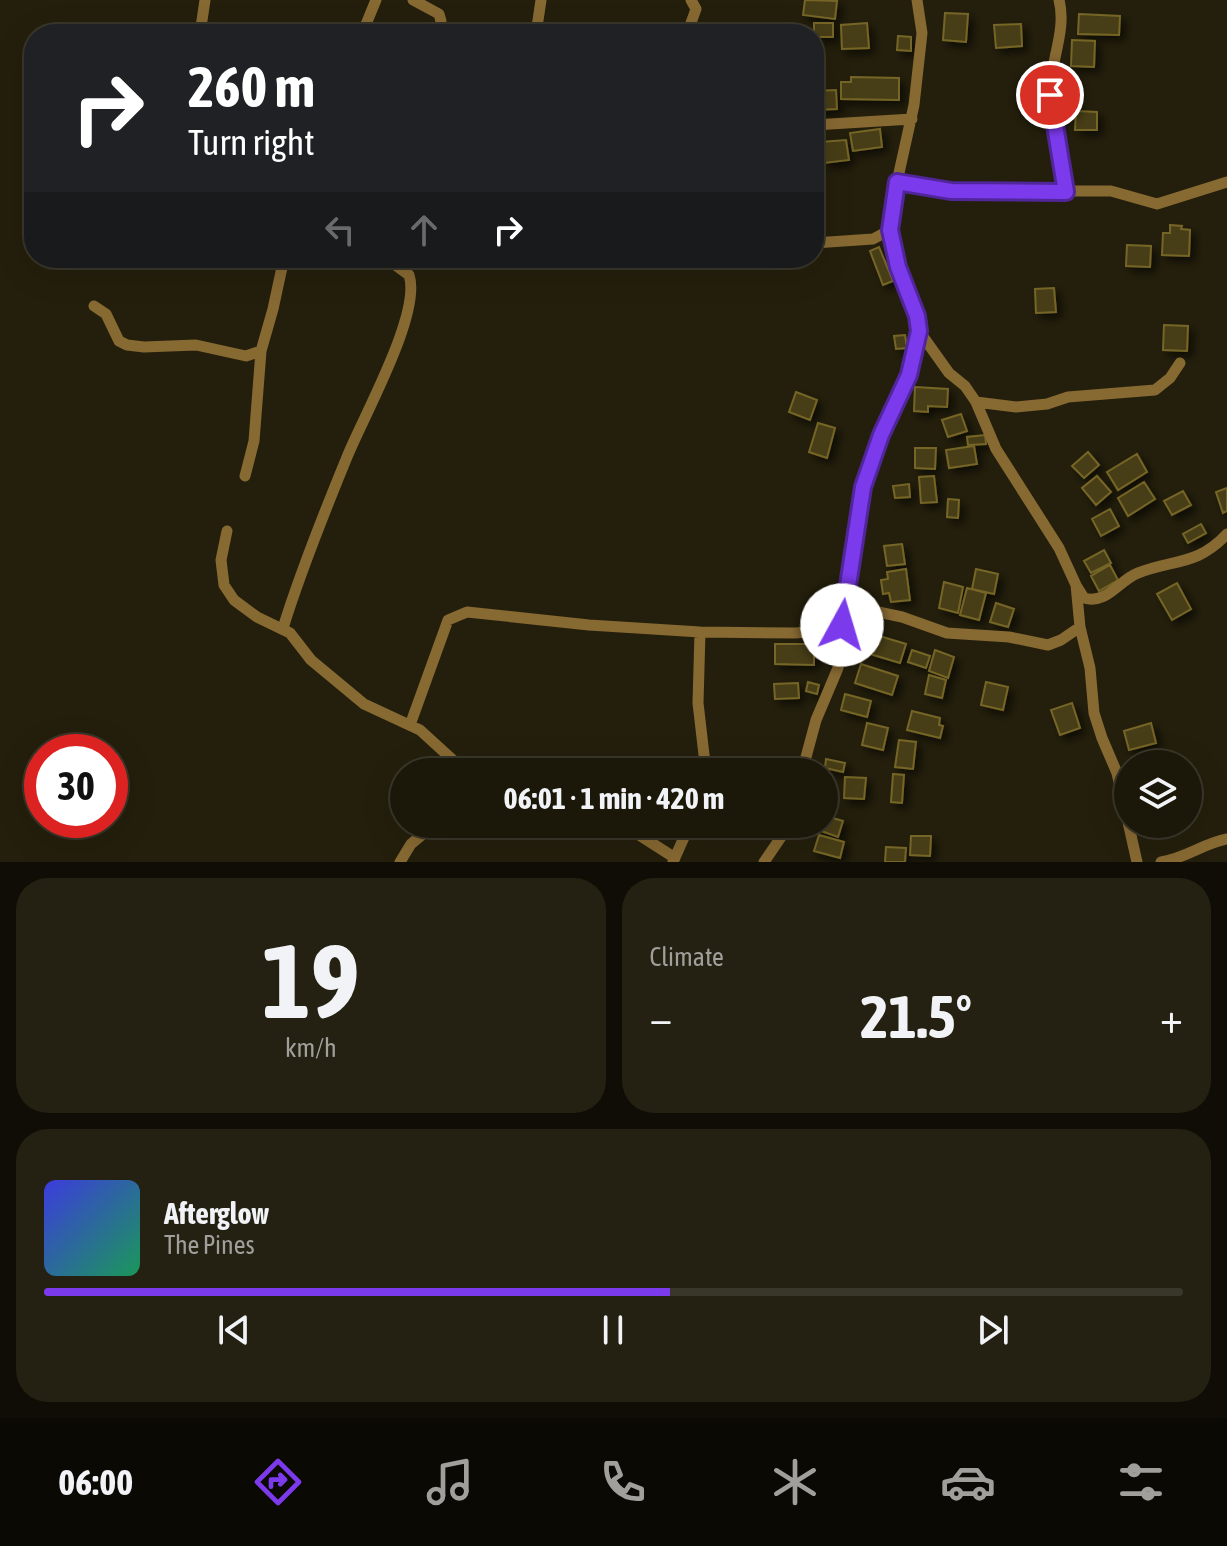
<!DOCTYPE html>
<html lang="en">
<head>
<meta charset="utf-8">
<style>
  :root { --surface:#1b1709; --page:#242012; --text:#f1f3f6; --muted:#a09f9c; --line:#39362a; --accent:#7c3aed }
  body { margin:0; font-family:"Asap Condensed",sans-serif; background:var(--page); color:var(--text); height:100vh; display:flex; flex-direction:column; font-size:30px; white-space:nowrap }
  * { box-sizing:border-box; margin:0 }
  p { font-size:26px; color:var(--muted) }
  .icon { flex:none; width:44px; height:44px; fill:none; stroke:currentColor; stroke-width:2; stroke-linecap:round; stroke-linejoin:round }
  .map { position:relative; height:862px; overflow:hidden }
  .sheet { display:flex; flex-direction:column; gap:16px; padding:16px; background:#0f0d05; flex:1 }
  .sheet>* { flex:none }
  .hud { position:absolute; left:24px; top:24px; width:800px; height:244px; border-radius:32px; box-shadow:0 8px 32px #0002,0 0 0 2px var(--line); background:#202124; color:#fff; overflow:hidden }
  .buttons { position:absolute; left:1114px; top:750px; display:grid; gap:16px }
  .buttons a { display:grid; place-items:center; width:88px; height:88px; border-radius:50%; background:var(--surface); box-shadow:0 8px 32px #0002,0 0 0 2px var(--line); font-size:40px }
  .speed { position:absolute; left:24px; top:734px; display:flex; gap:16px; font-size:40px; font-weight:700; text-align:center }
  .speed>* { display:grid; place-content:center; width:104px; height:104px; border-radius:50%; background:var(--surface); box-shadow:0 8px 32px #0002,0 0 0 2px var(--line); line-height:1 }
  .speed .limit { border:12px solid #d22; background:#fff; color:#111 }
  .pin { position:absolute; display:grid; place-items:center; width:68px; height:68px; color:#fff; margin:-34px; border:4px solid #fff; border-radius:50%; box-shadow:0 2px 8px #0007 }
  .me { position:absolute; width:88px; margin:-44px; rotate:6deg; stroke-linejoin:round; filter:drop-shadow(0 0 6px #0008) }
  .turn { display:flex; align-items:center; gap:28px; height:168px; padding:0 32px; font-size:36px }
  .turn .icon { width:104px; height:104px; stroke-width:2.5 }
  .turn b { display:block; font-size:56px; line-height:68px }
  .lanes { display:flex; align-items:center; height:76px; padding:0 32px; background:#0003; justify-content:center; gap:40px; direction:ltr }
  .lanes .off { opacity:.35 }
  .big { font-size:60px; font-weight:700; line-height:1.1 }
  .sheet .widget { flex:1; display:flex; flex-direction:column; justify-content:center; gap:12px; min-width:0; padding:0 28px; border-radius:32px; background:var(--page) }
  .sheet .dial { align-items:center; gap:0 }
  .dial b { font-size:104px; line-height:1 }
  .song { display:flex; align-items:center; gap:24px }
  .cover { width:96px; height:96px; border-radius:12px; background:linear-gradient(135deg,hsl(240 70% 55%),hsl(150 70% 35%)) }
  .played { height:8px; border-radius:4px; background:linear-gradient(90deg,var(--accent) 55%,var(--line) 55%) }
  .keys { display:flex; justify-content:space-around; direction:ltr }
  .heat { display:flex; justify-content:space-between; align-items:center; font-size:44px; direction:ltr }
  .sheet .tiles { flex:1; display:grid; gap:16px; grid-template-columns:1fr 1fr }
  .widget:last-child { grid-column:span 2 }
  .trip { position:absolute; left:390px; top:758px; width:448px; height:80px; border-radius:40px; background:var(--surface); box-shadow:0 8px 32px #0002,0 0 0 2px var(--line); font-weight:700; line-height:80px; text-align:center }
  .dock { display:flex; height:128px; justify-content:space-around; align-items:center; background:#0b0904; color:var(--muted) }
  .dock .icon { width:56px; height:56px }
  .dock .current { color:var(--accent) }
  .dock b { font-size:36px; color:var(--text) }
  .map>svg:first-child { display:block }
  .building { fill:#473d16; stroke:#756526; stroke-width:2; filter:url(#shadow) }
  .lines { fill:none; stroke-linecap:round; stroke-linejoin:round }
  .minor { stroke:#876932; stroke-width:11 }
  .route-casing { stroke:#51269a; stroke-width:20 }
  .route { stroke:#7c3aed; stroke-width:14 }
</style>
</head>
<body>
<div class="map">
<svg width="1227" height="862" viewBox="0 0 1227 862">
  <defs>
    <filter id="shadow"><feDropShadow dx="5" dy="5" stdDeviation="4" flood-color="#0009"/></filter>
  </defs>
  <rect width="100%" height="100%" fill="#241f0c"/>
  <path class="building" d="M805,0l32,1 -2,18 -32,-4z
    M945,13l23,1 -2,28 -23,-2z
    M1079,14l41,2 -1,19 -41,-1z
    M814,23h19v14h-19z
    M867,23l2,25 -27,1 -1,-24z
    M1021,24l1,22 -26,2 -2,-23z
    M898,36l13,1v14l-14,-1z
    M1072,40l23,1 -1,26 -23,-1z
    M851,77l48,1v22l-58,-1v-17h10z
    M836,90l1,19 -23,1v-19z
    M1076,111l21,1v18h-22z
    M880,129l2,18 -29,4 -3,-18z
    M846,140l3,20 -25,3 -3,-21z
    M1170,225l12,1 -1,3 9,1 -1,26 -27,-1 1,-22h7z
    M1127,245l24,1 -1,21 -24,-1z
    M879,247l14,34 -10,4 -13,-34z
    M1054,288l2,24 -20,1 -1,-24z
    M1164,325l24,1 -1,25 -24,-1z
    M905,335l2,13 -11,1 -2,-13z
    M915,387l33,2 -1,18 -19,-1v6l-14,-1z
    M796,392l21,8 -7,20 -21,-8z
    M961,414l6,17 -19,6 -6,-17z
    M818,423l17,5 -8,30 -18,-6z
    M985,435l1,9 -18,1 -1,-8z
    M974,446l3,18 -28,4 -3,-18z
    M915,448h21l-1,21 -20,-1z
    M1088,452l11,13 -15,13 -12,-12z
    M1137,454l10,18 -29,18 -11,-18z
    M934,476l3,26 -16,1 -2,-26z
    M1097,476l14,16 -15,13 -14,-17z
    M1144,482l11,17 -27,17 -10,-18z
    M909,484l1,13 -15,1 -2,-12z
    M1227,488v23l-4,2 -7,-21z
    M1183,491l8,14 -19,10 -8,-14z
    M948,499l11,1 -1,18 -11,-1z
    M1110,509l9,17 -18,10 -9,-17z
    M1201,524l5,9 -18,10 -5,-9z
    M902,544l3,20 -18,2 -3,-20z
    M1104,550l7,13 -20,10 -7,-12z
    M1110,565l8,15 -19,11 -8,-15z
    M906,569l4,31 -19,2 -2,-9 -6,1 -2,-14 7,-1 -1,-7z
    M976,569l22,5 -4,20 -22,-5z
    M944,582l19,5 -5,26 -19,-5z
    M1177,583l14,26 -19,11 -15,-26z
    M967,588l19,5 -7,27 -19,-5z
    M996,603l18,6 -6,18 -18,-5z
    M876,635l30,9 -6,19 -30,-9z
    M775,644h39v21l-39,-1z
    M912,650l18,6 -4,12 -18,-6z
    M935,650l19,7 -6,21 -19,-7z
    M861,664l37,12 -6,19 -37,-12z
    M929,675l17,5 -4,18 -17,-4z
    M808,682l11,3 -2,9 -11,-3z
    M986,682l22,5 -5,23 -22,-5z
    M798,683l1,15 -24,1 -1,-15z
    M845,694l26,7 -4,16 -26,-7z
    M1072,703l8,25 -20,7 -9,-25z
    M912,711l28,7 -1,7 4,1 -3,12 -33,-8z
    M867,723l21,5 -5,22 -21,-5z
    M1151,723l5,20 -27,7 -5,-19z
    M899,740l17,2 -3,27 -18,-2z
    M826,759l19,4 -2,9 -18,-4z
    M893,774l11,1 -2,28 -11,-1z
    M845,777l21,1 -2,21 -20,-1z
    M826,816l17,5 -5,16 -17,-6z
    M819,835l25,7 -4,16 -26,-7z
    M911,836h20l-1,20 -20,-1z
    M886,847l20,1 -1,14h-20z"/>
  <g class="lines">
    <path class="minor" d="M413,0l26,14 2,7 -4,13
      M917,0l5,33 -8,72 -17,77 -7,48 8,37 19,49 2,15 30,42 16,13 11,16 20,47 63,99 17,37 4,42 10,41 4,45 8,25 15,35 20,89
      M1059,0c8,30 -9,62 -9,93 -1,33 9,66 16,99
      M200,34l5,-34
      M362,34l14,-34
      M536,34l5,-34
      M687,34l9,-25 -5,-9
      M814,125l98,-6
      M897,182l54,9h160l46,13 70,-22
      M814,243l59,-4 17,-9
      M94,306l12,8 13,27 8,4 17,2 52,-2 50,11 15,-5
      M976,402l40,5 31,-3 21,-7 87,-7 15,-12 10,-15
      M245,476l9,-35 7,-90 12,-42 11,-51
      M227,531l-6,29 3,25 10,15 23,17 33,16 21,27 53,44 56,26 46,42
      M1077,587l7,11c23,7 35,-18 54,-25 36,-14 59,-7 89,-39
      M845,605l57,12 45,16 62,4 39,8 13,-5 19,-13
      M283,628c18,-58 41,-115 64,-171 16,-40 75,-144 62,-182l-23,-17
      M700,632l-2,71 8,69
      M410,725l38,-105 19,-8 122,13 111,7 95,1 28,-2 19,-6
      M802,772l14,-52 22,-52 11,-97 14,-84 18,-52 28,-60 10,-44
      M622,824l53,34
      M400,862l11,-18 24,-20
      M673,862l17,-38
      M764,862l26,-38
      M1161,862c26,-4 43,-19 66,-23"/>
  </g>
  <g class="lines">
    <defs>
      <path id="route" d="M842,625l21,-138 18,-52 28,-60 10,-44 -2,-15 -19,-49 -8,-37 7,-48 54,9 115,1 -16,-97"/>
    </defs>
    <use href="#route" class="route-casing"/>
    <use href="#route" class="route"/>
  </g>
</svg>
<div class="buttons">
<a><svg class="icon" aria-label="layers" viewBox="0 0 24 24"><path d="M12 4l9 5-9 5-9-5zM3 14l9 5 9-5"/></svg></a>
</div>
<div class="speed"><div class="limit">30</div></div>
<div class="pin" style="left:1050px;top:95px;background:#d93025"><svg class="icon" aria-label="arrive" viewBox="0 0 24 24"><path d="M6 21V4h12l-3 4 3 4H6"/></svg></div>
<svg class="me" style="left:842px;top:625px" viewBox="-20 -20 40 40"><circle r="19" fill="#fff"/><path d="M0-13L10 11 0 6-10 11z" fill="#7c3aed"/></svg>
<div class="trip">06:01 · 1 min · 420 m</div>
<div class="hud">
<div class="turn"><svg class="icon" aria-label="right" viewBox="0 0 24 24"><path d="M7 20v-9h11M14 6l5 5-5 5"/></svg><div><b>260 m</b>Turn right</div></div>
<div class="lanes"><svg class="icon off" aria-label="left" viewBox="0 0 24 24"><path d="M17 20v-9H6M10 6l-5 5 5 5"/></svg><svg class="icon off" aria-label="ahead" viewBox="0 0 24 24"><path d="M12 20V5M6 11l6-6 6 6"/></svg><svg class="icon" aria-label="right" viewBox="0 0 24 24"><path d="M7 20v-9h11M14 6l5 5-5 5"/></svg></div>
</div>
</div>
<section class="sheet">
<div class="tiles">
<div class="widget dial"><b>19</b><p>km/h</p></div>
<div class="widget"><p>Climate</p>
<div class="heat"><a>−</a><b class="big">21.5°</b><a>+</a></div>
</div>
<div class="widget">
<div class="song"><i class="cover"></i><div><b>Afterglow</b><p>The Pines</p></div></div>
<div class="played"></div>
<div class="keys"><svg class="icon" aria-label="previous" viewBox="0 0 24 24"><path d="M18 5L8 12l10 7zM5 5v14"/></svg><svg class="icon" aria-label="pause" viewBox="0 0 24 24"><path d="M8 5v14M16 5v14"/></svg><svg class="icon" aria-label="next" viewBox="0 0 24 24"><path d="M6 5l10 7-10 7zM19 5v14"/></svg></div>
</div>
</div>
</section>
<nav class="dock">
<b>06:00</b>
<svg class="icon current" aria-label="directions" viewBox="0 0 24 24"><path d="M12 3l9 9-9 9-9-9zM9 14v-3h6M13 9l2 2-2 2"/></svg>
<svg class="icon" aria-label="music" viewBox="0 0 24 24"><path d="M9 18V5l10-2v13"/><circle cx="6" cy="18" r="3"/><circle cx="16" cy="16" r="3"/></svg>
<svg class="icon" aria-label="phone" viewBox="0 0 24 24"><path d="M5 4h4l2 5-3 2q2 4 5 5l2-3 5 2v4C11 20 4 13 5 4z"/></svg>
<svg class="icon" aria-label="climate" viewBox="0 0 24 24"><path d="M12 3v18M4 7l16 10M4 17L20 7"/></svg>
<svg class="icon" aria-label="car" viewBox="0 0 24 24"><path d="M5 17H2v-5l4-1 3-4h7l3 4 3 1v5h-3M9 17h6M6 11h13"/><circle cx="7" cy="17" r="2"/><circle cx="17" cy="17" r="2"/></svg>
<svg class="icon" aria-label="filters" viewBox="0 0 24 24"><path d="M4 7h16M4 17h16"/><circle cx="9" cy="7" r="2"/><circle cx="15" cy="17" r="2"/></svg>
</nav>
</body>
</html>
